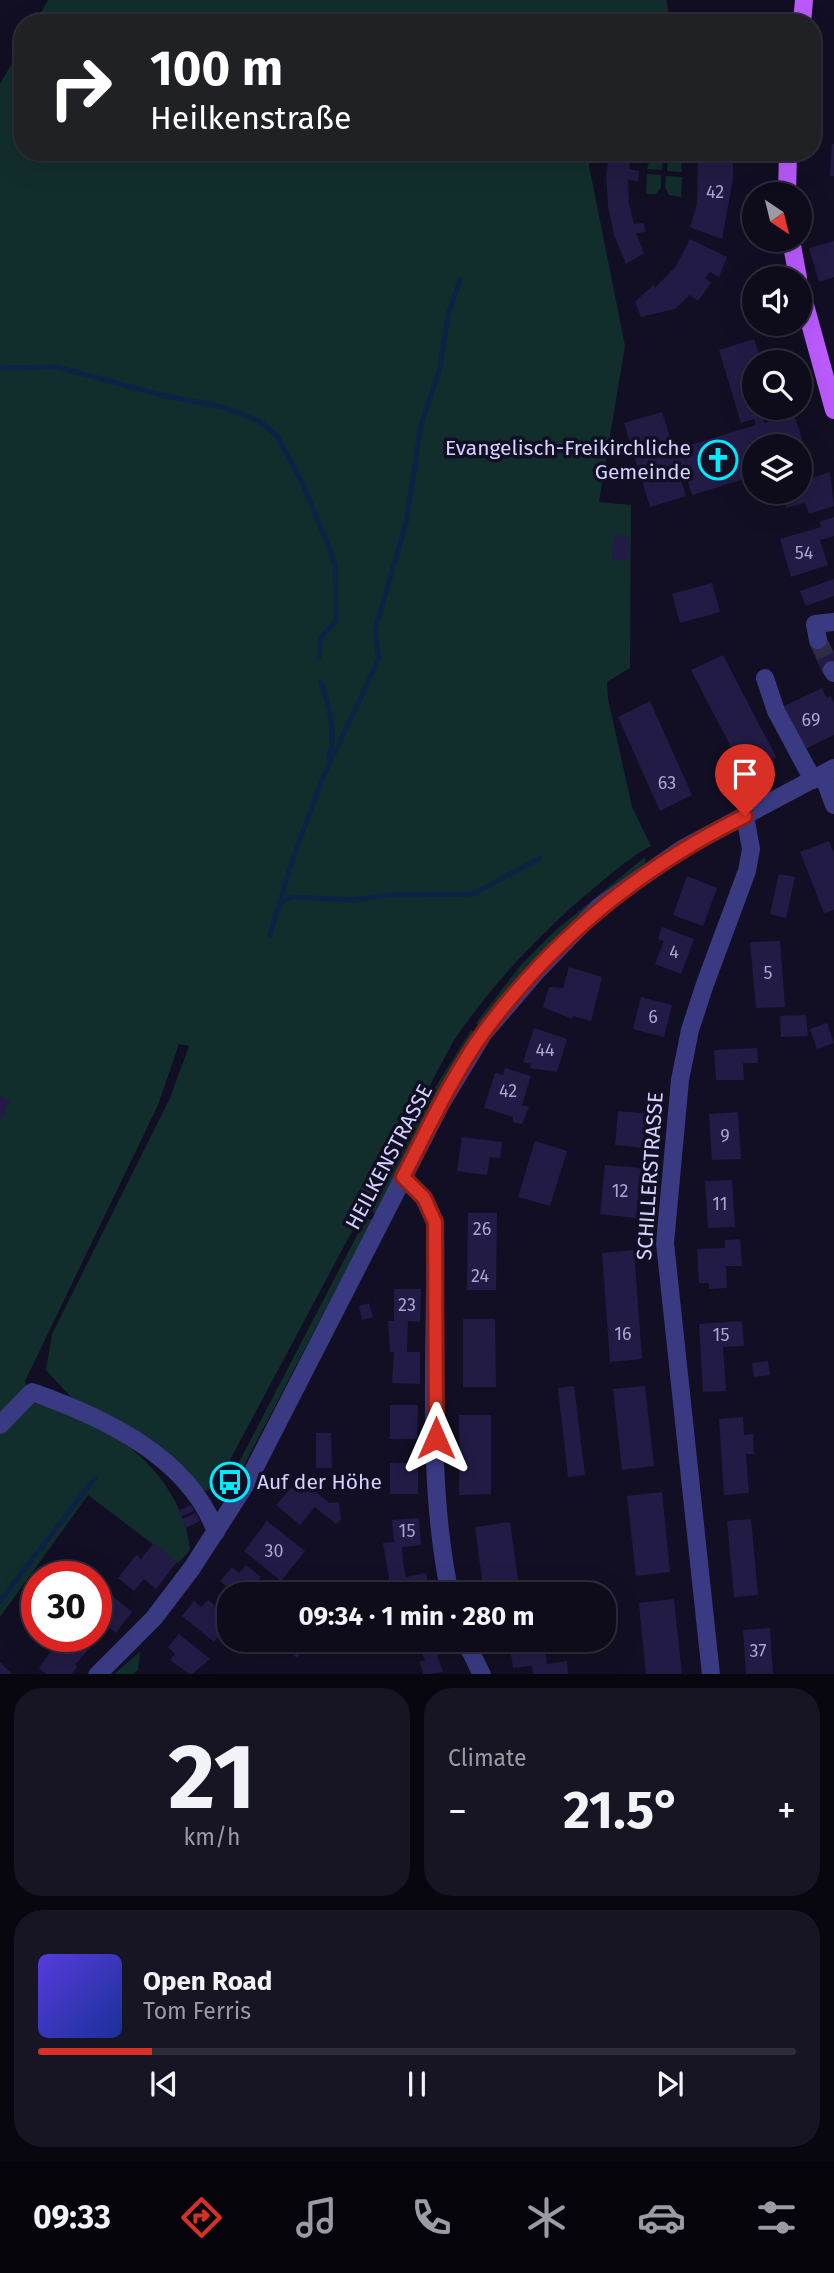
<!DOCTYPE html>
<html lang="en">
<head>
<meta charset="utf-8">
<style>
  :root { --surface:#0e0b1b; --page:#171424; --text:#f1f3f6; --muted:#9b9ba3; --line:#2e2b3a; --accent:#d93025 }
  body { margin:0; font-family:"Fira Sans",sans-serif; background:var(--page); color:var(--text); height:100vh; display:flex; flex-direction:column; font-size:26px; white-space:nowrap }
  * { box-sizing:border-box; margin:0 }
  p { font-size:23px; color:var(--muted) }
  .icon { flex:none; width:38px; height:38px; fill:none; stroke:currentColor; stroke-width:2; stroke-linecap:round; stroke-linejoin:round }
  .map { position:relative; height:1674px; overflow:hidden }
  .drawer { display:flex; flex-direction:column; gap:14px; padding:14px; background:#08060f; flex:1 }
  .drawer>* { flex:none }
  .guide { position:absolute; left:14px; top:14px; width:807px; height:147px; border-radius:28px; box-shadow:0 7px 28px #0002,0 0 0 2px var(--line); background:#202124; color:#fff; overflow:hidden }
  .needle { width:46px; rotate:145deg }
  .controls { position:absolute; left:742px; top:182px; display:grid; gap:14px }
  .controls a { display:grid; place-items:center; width:70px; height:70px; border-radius:50%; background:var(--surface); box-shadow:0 7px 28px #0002,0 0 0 2px var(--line); font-size:35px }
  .speed { position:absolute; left:21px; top:1561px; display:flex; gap:14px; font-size:35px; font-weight:700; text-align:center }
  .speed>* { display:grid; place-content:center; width:91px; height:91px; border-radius:50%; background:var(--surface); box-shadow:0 7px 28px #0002,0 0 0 2px var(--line); line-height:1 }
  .speed .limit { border:10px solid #d22; background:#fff; color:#111 }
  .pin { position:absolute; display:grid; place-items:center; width:60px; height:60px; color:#fff; margin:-72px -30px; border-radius:50% 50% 50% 0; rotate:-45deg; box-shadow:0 0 7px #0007 }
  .pin .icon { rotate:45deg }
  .me { position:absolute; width:77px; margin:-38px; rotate:0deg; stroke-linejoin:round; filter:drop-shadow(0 0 5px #0008) }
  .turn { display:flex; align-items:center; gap:24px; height:147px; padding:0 21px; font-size:32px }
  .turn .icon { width:91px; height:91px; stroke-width:2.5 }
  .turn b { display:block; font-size:49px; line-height:60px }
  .big { font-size:52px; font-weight:700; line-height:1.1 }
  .drawer .widget { flex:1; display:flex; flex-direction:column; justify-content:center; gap:10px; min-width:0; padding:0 24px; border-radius:28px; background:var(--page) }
  .drawer .dial { align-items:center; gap:0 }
  .dial b { font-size:91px; line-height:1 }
  .song { display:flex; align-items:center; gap:21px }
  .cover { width:84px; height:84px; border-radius:10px; background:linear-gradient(135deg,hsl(250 70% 55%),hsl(230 70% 35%)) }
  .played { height:7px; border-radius:4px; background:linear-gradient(90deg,var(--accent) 15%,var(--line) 15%) }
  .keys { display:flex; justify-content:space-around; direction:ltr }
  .heat { display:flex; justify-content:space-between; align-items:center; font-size:38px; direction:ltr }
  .drawer .tiles { flex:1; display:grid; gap:14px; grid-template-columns:1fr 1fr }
  .widget:last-child { grid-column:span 2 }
  .trip { position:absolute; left:217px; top:1582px; width:399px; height:70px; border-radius:28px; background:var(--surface); box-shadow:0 7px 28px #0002,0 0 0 2px var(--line); font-weight:700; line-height:70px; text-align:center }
  .tab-bar { display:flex; height:112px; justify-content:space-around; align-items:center; background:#06040b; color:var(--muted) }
  .tab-bar .icon { width:49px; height:49px }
  .tab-bar .current { color:var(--accent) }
  .tab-bar b { font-size:32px; color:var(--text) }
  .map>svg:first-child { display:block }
  .green { fill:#122e2c }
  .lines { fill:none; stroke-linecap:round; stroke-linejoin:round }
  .stream { stroke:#0c2346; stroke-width:5 }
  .building { fill:#221b45 }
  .minor-tunnel { stroke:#2f2c45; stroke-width:18; stroke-dasharray:18 9; stroke-linecap:butt }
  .minor { stroke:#3a3a83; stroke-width:18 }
  .major { stroke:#bb5afe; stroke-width:18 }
  .route-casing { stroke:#8d1f18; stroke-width:18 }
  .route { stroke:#d93025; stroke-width:12 }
  .labels { text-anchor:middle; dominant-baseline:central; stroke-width:7; stroke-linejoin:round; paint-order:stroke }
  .number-label { font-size:18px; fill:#a9a4d0 }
  .poi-label { font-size:21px; fill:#d6d2ff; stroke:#120f24; text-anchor:end }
  .street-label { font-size:21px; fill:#d6d2ff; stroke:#120f24 }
</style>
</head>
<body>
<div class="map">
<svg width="834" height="1675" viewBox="0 0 834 1675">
  <rect width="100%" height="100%" fill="#120f24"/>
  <path class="green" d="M48,0h618l5,23h-636z
    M23,44v108h567l-1,14 36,180 -26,156 32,3 -1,163 -23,14 1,17 24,108 19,39c-21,11 -39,27 -57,42 -54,45 -100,94 -140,152l-239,448 -10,3 -132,-92 -27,-29 6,-36 118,-236 19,-52 -10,-2 -21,61 -133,276 6,21c20,6 43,11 62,21 49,26 91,70 97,127l-12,13 -90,-68 -88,122v-1533z
    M652,152h12l-2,18 -15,-1z
    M668,152h12l2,20 -15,-1z
    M647,174l14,1v12l-5,7h-10z
    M666,176l16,1 -1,20 -12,-2 -4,-8z
    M645,857l1,5 -87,72 -80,92 -3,-3 44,-57 36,-36z
    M471,1030l4,2 -40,66 -59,116 -5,-3 55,-109z
    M366,1218l6,2 -132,253 -5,-3z
    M140,1652l-2,18 -5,4h-19z"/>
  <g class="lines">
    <path class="stream" d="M0,368l57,-1 108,29 58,11 36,14 18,15 25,46 28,68 5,17 1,54 -15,16 -2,20
      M321,682c8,24 16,50 8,75
      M323,777l56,-118 -4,-29 31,-107 15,-98 19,-57 8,-53 12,-35
      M282,902l10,-5 61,3 37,-5 83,-1 67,-36
      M270,935l22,-74 31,-84
      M0,1601l95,-123"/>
  </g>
  <path class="building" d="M832,144h2v32h-4z
    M610,152h22l-3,17 10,2 -1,11 -10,-3 1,25 5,20 9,-1 3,9 -10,1 8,20 -18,11 -12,-29 -6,-29 -2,-32z
    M698,152h35v27l-11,60 -32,-12 7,-23z
    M690,239l37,18 -8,20 -9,-5 -5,6 6,5 -13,18 -8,-6 -15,14 -34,8 -6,-15 18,-17 2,3 21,-22z
    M834,241v36l-15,5 -10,-34z
    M754,339l8,23h-8v46h22l1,4 -14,4 1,7 30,-9 11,34 -51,-2v30l-62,19 -8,-25 -6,2 8,24 -36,11 -26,-84 38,-11 12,38 82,-25 -2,-6 -13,4 -22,-73z
    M830,472l4,34 -25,8 -4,-11 -19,5 -4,-13 18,-3v-10z
    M834,517v19l-14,4 8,25 -37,12 -11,-38 41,-12 -2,-5z
    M613,535l16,1 -1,24h-16z
    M834,579v17l-28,10 -6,-15z
    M712,583l8,29 -40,11 -8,-29z
    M826,636l8,18v15l-11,5 -14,-30z
    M723,655l53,102 -32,15 -53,-102z
    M822,688l5,10 4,-2 3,7v32l-35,17 -17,-45z
    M650,701l42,94 -32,16 -42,-94z
    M829,841l5,12v57l-10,3 -24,-61z
    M779,874l16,3 -9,41 -16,-4z
    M687,876l30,12 -14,38 -30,-11z
    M662,927l32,12 -13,35 -26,-10 9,-23 -6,-2z
    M780,941l5,66 -29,1 -6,-66z
    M569,967l33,10 -11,44 -18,-5 -1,3 -29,-12 6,-20 14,1z
    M641,997l31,8 -8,32 -31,-8z
    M806,1015l2,21 -27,1 -1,-21z
    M827,1023l7,20 -17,6 -7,-20z
    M534,1028l33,11 -10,33 -27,-4 1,-4 -8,-2z
    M757,1048l1,15h-15l1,17h-28l-2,-30z
    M505,1068l26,8 -9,29 7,2 -7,17 -9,-2v-5l-29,-9 11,-35 8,2z
    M0,1096l10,5 -10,22z
    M618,1111l32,3 -4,34 -31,-3z
    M738,1112l3,47 -29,1 -3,-46z
    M462,1137l40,5 -2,16 -10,-1 -3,18 -30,-4z
    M535,1141l32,10 -17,55 -32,-9z
    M605,1165l36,3 -5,50 -36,-4z
    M732,1180l3,47 -27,1 -3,-47z
    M468,1213h29l-1,77h-29z
    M740,1239l2,27h-16l1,22 -18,1v-6h-10l-2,-34 28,-1v-8z
    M634,1250l8,109 -32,3 -8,-109z
    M394,1289h27l-1,33 -12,-1 -1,31h13v32l-28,-1 2,-31h-4l-2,-31h6z
    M369,1303l4,14 -11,3 -3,-14z
    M463,1319h32l1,68h-33z
    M742,1321l2,25 -21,1 3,44 -23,1 -4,-68z
    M768,1361l2,14 -16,2 -2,-14z
    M574,1386l11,89 -17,2 -10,-89z
    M645,1386l9,80 -32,4 -9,-81z
    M390,1405h28l-1,34h-27z
    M459,1415h32v79l-32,1z
    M743,1417l1,18 9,-1 1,20h-8l3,39 -25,2 -5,-76z
    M316,1433h15l1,35h-16z
    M390,1463h28v31h-28z
    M300,1478l29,25 10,-1 2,17 -5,5 -21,-17 -15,18 -24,-20z
    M662,1492l8,80 -34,4 -9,-80z
    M191,1505l3,6 -14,6 -2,-6z
    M196,1513l4,8 -14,7 -4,-9z
    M419,1518l2,27 -19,2 1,15 3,15 20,-4 4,21h-47l8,-4 -8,-47 11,-1 -2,-22z
    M751,1519l7,76 -24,2 -7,-76z
    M267,1521l38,30 -24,30 -37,-30z
    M510,1522l10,72h-36l-9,-67z
    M154,1543l23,19 -21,27 -12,-10 -10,12 -16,-13 18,-23 5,4z
    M246,1565l15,12 -5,6 14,11h-34l-16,-13 12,-14 7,6z
    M113,1596l19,16 -16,21 -20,-16z
    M674,1599l8,76h-36l-7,-72z
    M208,1600l21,17v6l-15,19 -32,-26 12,-15 7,6z
    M770,1628l3,47h-27l-3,-45z
    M179,1634l31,25 -19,16 -21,-15 5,-6 -7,-7z
    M62,1636h23l8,8 -18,21 2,2 -6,8h-24l-8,-7z
    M274,1640h27l7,5 -11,13z
    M417,1640h30l4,10 -14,5 6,17 -19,3 -5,-13 6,-2z
    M509,1640h35l3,24 20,-3 1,14h-35l-1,-9 -19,2z
    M0,1662l13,13h-13z"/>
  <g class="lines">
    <path class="minor-tunnel" d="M818,640l14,30"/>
    <path class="minor" d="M818,640l-3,-16 19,-2
      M832,670l2,3
      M765,678l11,33 37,69
      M823,775l11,30
      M403,1177l21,21 11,24c2,121 -10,255 15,372
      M0,1425l32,-33c71,25 157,65 184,140
      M465,1640l17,35
      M97,1675l57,-57 38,-50 56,-87 194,-379 41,-68 54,-63 62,-64 83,-58 152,-81
      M711,1675l-46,-432 15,-163 10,-50 15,-46 42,-113 4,-22 -6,-33"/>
    <path class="major" d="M802,23l2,-23
      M787,194l1,-42
      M791,240l7,38
      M800,287l34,123"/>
  </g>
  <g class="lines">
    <defs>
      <path id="route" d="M436,1438l-1,-216 -11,-24 -21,-21c25,-48 49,-101 81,-145 69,-93 157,-165 261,-216"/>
    </defs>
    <use href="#route" class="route-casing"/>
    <use href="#route" class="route"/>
  </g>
  <defs>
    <symbol id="church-ring" viewBox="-11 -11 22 22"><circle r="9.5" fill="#120f24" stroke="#01ebfc" stroke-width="1.5"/><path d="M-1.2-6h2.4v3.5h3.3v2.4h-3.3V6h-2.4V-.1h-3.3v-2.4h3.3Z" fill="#01ebfc"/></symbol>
    <symbol id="bus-ring" viewBox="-11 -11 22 22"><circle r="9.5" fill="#120f24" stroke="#01ebfc" stroke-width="1.5"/><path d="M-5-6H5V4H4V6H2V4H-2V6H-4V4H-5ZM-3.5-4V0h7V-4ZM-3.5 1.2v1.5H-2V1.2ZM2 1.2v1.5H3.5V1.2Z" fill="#01ebfc"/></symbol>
  </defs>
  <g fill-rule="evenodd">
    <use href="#church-ring" x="696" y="438" width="44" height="44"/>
    <use href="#bus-ring" x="208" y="1460" width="44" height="44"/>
  </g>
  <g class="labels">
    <g class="number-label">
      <text x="715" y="192">42</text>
      <text x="804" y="553">54</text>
      <text x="811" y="720">69</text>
      <text x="667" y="783">63</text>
      <text x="674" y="952">4</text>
      <text x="768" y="973">5</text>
      <text x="653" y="1017">6</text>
      <text x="545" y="1050">44</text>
      <text x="508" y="1091">42</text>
      <text x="725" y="1136">9</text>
      <text x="620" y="1191">12</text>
      <text x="720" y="1204">11</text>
      <text x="482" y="1229">26</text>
      <text x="480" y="1276">24</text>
      <text x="407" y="1305">23</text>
      <text x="623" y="1334">16</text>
      <text x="721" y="1335">15</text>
      <text x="407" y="1531">15</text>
      <text x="274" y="1551">30</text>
      <text x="758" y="1651">37</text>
    </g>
    <g class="poi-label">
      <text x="691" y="448">Evangelisch-Freikirchliche<tspan x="691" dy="24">Gemeinde</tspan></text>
      <text x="257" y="1482" text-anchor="start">Auf der Höhe</text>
    </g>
    <g class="street-label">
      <text transform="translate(389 1157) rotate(-62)">HEILKENSTRASSE</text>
      <text transform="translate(650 1176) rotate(-86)">SCHILLERSTRASSE</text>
    </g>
  </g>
</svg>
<div class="controls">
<a><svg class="needle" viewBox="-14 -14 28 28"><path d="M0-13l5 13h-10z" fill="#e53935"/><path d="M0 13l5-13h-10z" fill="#9b9ba3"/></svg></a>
<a><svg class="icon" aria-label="sound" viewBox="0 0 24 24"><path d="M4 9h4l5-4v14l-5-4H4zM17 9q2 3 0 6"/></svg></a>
<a><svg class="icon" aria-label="search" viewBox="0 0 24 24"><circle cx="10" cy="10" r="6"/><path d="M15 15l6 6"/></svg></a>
<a><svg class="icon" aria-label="layers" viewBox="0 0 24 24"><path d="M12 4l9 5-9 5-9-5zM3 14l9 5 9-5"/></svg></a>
</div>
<div class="speed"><div class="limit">30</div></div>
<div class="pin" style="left:745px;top:816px;background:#d93025"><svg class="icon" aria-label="arrive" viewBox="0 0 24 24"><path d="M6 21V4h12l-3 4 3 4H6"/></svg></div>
<svg class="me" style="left:436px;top:1438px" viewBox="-20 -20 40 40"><path d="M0-17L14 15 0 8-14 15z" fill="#d93025" stroke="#fff" stroke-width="4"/></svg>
<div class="trip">09:34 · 1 min · 280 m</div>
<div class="guide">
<div class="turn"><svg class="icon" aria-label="right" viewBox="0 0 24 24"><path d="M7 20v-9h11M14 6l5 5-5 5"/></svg><div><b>100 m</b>Heilkenstraße</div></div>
</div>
</div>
<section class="drawer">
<div class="tiles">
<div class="widget dial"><b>21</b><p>km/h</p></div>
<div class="widget"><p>Climate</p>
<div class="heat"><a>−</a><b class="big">21.5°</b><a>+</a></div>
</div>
<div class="widget">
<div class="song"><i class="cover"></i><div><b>Open Road</b><p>Tom Ferris</p></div></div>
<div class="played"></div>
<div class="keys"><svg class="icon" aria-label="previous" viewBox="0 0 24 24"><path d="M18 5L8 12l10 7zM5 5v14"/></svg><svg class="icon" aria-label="pause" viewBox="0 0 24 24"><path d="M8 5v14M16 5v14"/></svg><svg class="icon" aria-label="next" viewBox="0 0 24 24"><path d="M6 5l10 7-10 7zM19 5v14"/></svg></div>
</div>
</div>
</section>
<nav class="tab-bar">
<b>09:33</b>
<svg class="icon current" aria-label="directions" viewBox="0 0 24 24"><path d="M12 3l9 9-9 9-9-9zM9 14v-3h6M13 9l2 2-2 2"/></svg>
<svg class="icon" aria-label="music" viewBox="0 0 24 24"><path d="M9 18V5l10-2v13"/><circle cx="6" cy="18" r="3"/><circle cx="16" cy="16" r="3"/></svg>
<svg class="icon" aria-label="phone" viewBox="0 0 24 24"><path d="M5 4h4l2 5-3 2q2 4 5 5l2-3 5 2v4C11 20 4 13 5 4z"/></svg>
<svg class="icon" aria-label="climate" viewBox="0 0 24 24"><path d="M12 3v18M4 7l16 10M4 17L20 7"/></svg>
<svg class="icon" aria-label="car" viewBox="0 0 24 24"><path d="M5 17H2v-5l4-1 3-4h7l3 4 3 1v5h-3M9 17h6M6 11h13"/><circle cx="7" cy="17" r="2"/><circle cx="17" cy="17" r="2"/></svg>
<svg class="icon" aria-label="filters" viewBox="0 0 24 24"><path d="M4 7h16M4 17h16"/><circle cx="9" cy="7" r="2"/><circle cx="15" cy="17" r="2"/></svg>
</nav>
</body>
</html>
